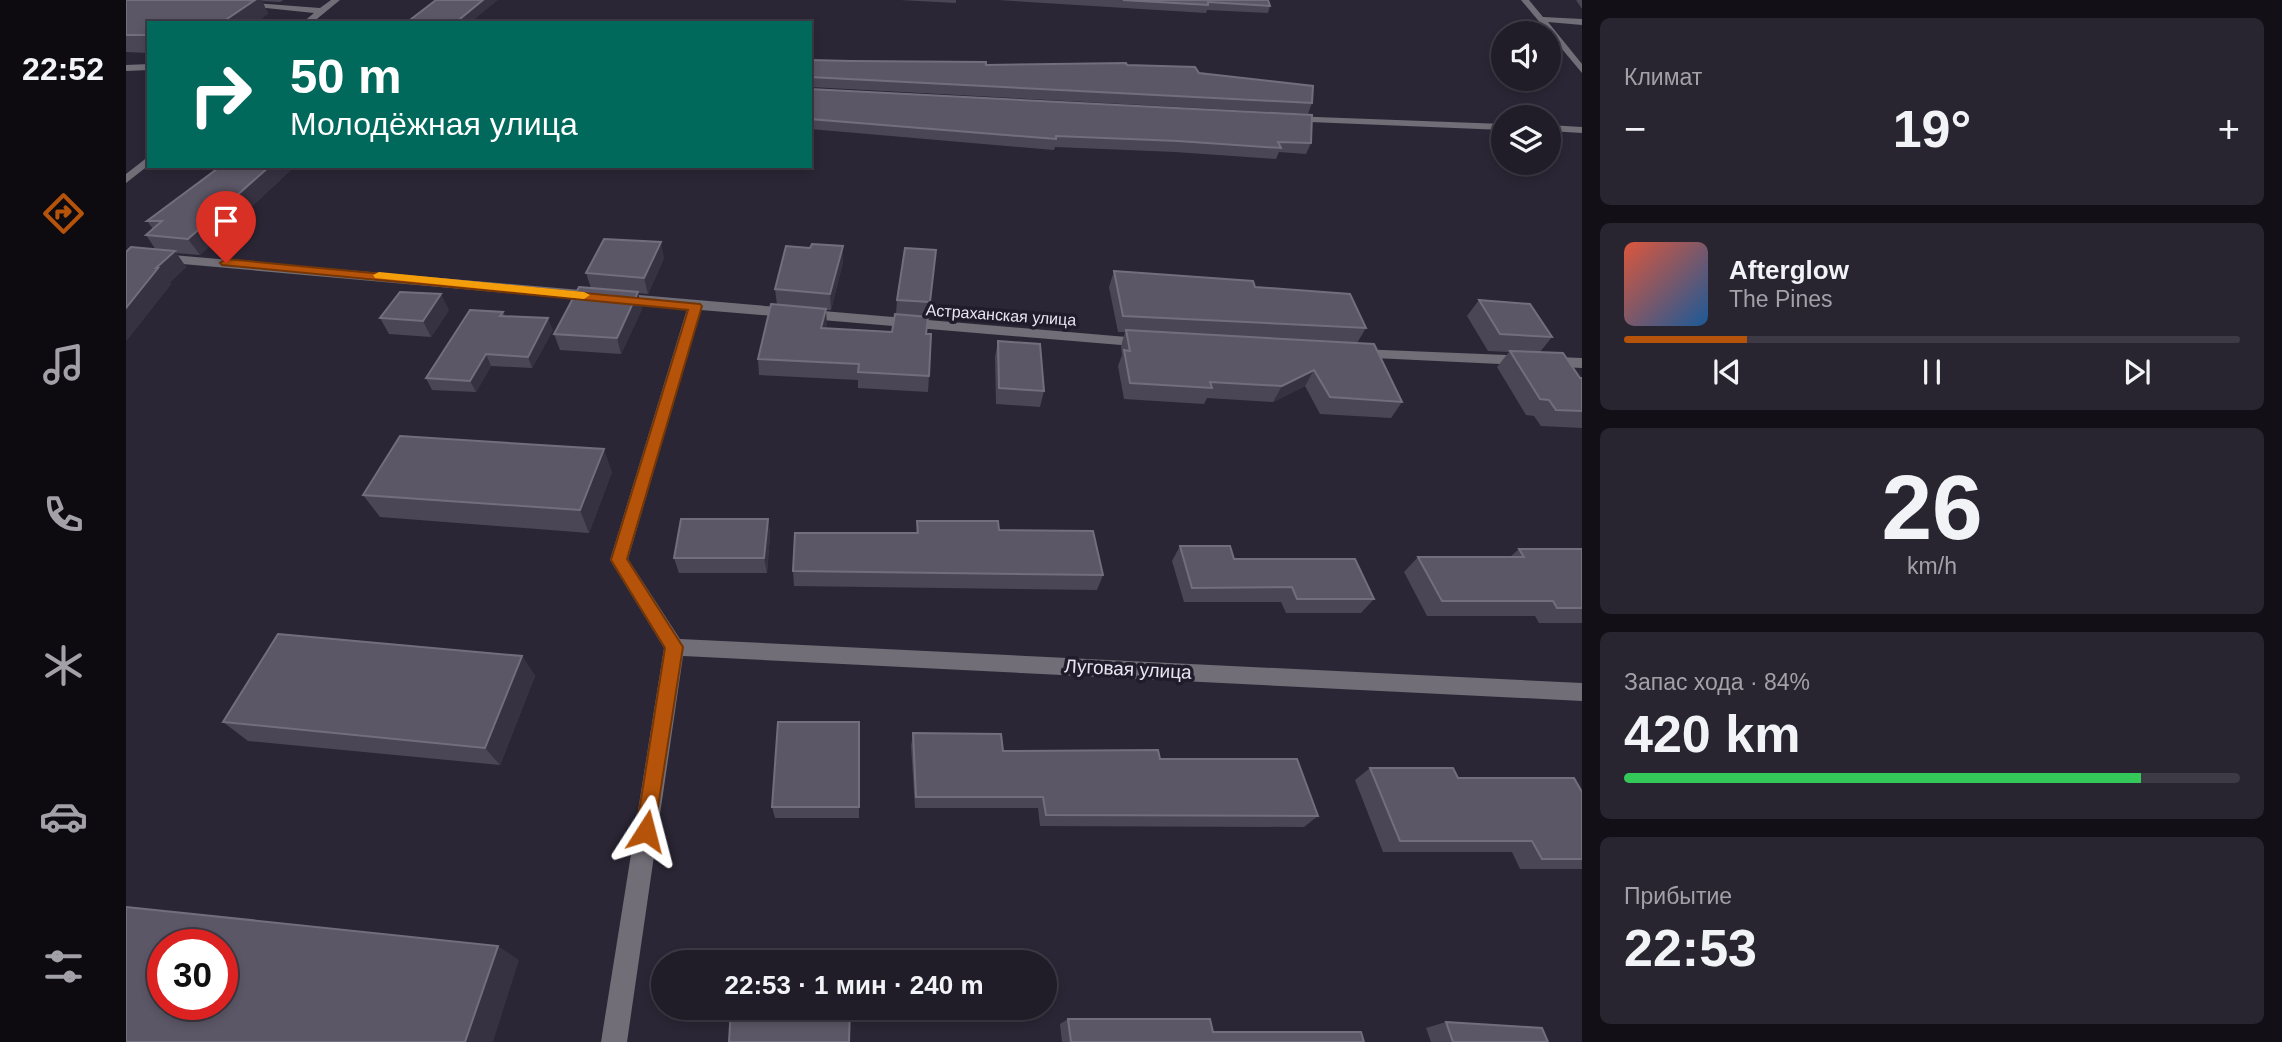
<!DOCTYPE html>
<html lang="ru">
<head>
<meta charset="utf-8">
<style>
  :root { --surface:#201c28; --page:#282530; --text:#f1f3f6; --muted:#a2a1a8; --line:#3d3a45; --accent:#b45309 }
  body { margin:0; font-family:Helvetica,sans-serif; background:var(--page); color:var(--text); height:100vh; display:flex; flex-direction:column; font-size:26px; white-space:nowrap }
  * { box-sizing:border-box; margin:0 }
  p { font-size:23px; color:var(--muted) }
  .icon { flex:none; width:38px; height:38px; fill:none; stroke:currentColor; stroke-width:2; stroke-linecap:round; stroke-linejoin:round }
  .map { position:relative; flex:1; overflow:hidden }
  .drawer { display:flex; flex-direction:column; gap:18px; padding:18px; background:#120f16; width:700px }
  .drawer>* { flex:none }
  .guide { position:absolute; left:21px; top:21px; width:665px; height:147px; border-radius:0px; box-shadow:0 4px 10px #0003,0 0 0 2px var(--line); background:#00695c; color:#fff; overflow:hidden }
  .buttons { position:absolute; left:1365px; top:21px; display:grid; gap:14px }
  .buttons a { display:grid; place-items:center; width:70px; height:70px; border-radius:50%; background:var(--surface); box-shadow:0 4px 10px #0003,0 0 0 2px var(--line); font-size:35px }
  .speed { position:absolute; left:21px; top:929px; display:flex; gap:14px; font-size:35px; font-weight:700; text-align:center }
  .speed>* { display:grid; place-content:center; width:91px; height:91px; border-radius:50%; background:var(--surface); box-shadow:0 4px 10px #0003,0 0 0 2px var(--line); line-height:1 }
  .speed .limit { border:10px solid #d22; background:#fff; color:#111 }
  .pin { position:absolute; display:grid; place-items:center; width:60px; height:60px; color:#fff; margin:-72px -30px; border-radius:50% 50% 50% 0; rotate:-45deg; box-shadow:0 0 7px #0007 }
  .pin .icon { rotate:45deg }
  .me { position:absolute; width:77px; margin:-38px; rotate:9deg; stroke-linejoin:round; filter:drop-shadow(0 0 5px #0008) }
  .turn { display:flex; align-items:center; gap:24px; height:147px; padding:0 28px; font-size:32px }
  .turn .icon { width:91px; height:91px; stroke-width:2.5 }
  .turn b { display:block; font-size:49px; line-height:60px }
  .big { font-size:52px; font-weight:600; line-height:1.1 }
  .drawer .card { flex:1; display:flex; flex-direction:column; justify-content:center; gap:10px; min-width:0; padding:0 24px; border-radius:10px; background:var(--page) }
  .drawer .dial { align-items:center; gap:0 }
  .dial b { font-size:91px; line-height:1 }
  .song { display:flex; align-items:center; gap:21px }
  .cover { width:84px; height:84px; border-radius:10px; background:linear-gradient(135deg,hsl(10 70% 55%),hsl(210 70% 35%)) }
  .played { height:7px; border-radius:4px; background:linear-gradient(90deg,var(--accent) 20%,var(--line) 20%) }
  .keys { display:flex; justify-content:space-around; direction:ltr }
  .heat { display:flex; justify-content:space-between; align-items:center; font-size:38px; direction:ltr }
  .charge { height:10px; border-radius:5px; background:linear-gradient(90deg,#34c759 84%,var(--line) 0) }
  .trip { position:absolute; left:525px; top:950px; width:406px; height:70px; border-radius:35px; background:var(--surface); box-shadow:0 4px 10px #0003,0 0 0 2px var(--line); font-weight:600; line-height:70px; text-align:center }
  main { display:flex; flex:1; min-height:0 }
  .tabs { display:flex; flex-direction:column; width:126px; justify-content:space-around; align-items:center; background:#0d0b10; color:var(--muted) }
  .tabs .icon { width:49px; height:49px }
  .tabs .active { color:var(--accent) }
  .tabs b { font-size:32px; color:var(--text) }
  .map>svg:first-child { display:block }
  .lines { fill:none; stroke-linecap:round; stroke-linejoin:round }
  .minor { fill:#716e77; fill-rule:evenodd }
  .wall { fill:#4b4656 }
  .shaded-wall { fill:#373242 }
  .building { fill:#5c5766; stroke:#726e7c; stroke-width:2; fill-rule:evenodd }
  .route { fill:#b45309; stroke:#753606; stroke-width:2 }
  .slow { fill:#f59e0b }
  .labels { text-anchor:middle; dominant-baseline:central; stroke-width:7; stroke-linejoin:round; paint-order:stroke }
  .far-street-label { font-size:16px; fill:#e9e6f1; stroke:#211c2b }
  .street-label { font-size:19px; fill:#e9e6f1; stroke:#211c2b }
</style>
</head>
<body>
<main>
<nav class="tabs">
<b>22:52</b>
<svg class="icon active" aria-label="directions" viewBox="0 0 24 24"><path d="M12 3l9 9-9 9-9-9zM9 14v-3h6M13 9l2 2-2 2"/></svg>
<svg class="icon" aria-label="music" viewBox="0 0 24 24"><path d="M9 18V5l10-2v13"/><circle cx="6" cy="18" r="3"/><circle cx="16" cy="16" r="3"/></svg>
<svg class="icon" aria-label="phone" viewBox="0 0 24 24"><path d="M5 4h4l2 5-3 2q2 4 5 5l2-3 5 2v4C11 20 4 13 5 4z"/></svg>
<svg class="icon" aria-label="climate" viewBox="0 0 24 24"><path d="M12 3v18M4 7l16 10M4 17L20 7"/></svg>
<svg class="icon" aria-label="car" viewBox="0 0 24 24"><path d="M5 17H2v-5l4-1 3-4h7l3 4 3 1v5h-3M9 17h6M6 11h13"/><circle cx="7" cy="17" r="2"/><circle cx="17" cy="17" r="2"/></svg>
<svg class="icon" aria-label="filters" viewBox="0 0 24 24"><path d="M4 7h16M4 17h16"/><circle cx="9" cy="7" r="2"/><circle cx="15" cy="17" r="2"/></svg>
</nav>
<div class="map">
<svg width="1456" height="1042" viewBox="0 0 1456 1042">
  <rect width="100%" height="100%" fill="#2b2635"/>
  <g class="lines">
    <path class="minor" d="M205,0h9l-28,23h-10l12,-10 -77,-8 4,-3 79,6z
      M1395,0h8l14,17 39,2v6l-34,-3 34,42v9z
      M23,64v6l-23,1v-6z
      M1164,116l213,8v6l-217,-9v-4z
      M1423,125l33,2v6l-33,-2z
      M23,156v9l-23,18v-9z
      M0,251l1024,88 2,3 -7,5 -444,-37 -73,249 52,80 902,44v18l-899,-45 -56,386h-26l63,-394 -54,-88 77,-251 -561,-50z
      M1232,349l224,9v10l-229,-11 -2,-3 2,-3z"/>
  </g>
  <path class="wall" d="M0,0h157l-3,2 -18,-1 6,13 -119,9v30l-23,-1z
    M774,0h56v3z
    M872,0h270l2,6 -2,7 -61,-3 -1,3z
    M1450,0h6v9z
    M684,60l176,5h141l72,8 113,30 -4,11 -498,-27z
    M684,89l501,54 -5,11 -27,-2 -3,7 -101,-7 -120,-5 -1,3 -244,-21z
    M95,166h74l-95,89 -24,-2 10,14 -17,16 2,1 -45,57 30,-91 -10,-15 7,-6 -6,-8z
    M810,250l-10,84 3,42 -1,16 -70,-4v-8l-99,-5 -1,-16 19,-54 -2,-16 68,-27 -12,48h-5v18l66,4 4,-18 1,-14z
    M538,258l-16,36 -10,-1 4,16 -21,45 -61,-4 -6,-16 37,-46 -5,-15z
    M988,271l141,16 111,41 -9,15 45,59 -11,16 -71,-4 -15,-28 -32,16 -66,-4 -3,6 -80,-5 -6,-33 4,-11 -1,-9 4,-14h-7l-9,-45z
    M1353,300l73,37 -12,15 40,26h2v50l-41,-2 -7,-10 -8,-1 -29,-48 12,-15 -21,-1 -21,-35z
    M323,310l-18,27 -42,-3 -9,-16z
    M377,312l2,4 48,14 -21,38 -41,-2 -15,26 -44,-2 -6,-12z
    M872,341l46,50 -4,16 -44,-3 -1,-47z
    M486,472l-23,61 -209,-16 -17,-22z
    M642,519l2,16 -3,38h-88l-5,-15z
    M791,521l186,54 -6,15 -303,-4 -1,-15 123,-38z
    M1054,546l54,13 140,40 -13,14h-75l-5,-11h-97l-12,-41z
    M1393,549h63v74h-43l-4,-7h-108l-23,-44 14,-15h92z
    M396,656l13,20 -35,89 -252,-24 -25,-19z
    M733,722v96h-84l-3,-11z
    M787,733l90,18 157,8 158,57 -14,11 -264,-1 -2,-18h-123l-4,-62z
    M1244,768l212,24v77h-62l-8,-17h-129l-28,-72z
    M942,1019l145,13 151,10h-302l-2,-18z
    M1320,1022l102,20h-117l-5,-14z"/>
  <path class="shaded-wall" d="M129,0h7l6,14 -12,9h-35z
    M357,0h15l-28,23h-15z
    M144,166h25l-95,89 -12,-16z
    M535,242l3,16 -16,36 -4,-16z
    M717,246v16l-12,48 -1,-16z
    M49,251l11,16 -17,16 2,1 -45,57v-33l30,-40z
    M512,292l4,17 -21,45 -4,-16z
    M315,294l8,16 -18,27 -8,-16z
    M700,309l1,16 -5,19 -1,-16z
    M422,318l5,12 -21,38 -4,-11z
    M360,354l5,12 -15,26 -6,-11z
    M1188,370l-9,16 -32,16 9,-16z
    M478,449l8,23 -23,61 -9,-23z
    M642,519l2,16 -3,38 -3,-15z
    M396,656l13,20 -35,89 -15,-17z
    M372,946l21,14 -26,82h-28z"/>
  <path class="building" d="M0,0h129l-34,23h-72v12h-23z
    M310,0h47l-28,23h-49z
    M997,0h145l2,6 -62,-4v3z
    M684,60l42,1 134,1v3l140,-2 1,2 68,2 4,6 114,13 -1,17 -502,-26z
    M684,89l502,26 -1,28 -33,-1 3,6 -103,-7 -122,-5v3l-246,-20z
    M95,166h49l-82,73 -42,-4 16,-14h-15z
    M478,239l57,3 -17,36 -58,-5z
    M686,244l31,2 -13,48 -55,-5 11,-43 24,2z
    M5,247l44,4 -19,17h2l-32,40v-56z
    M779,248l31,2 -6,52 -33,-2z
    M988,271l139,10 2,6 95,7 16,34 -243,-12z
    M453,287l59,5 -21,46 -63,-4z
    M274,292l41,2 -18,27 -43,-3z
    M1353,300l51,4 22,33 -52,-3z
    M645,304l55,5 -5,19 71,4 3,-18 33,3 -2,17h5l-2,42 -71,-4 1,-8 -101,-5z
    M344,310l33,2 -3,4 48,2 -20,39 -42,-3 -16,27 -44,-3z
    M1000,330l248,14 28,58 -72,-5 -16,-27 -32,16 -72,-4 2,6 -82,-5 -6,-33 6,1z
    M872,341l42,3 4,47 -45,-3z
    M1384,351l53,2 17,25h2v33l-26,-1 -7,-10 -9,-1z
    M274,436l204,13 -24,61 -217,-15z
    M555,519h87l-4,39h-90z
    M791,521h81l1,9 94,1 10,44 -310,-4 2,-38h123z
    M1054,546h50l4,13h121l19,40h-77l-5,-12 -100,1z
    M1393,549h63v59h-25l-4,-7h-111l-24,-44h106z
    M152,634l244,22 -37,92 -262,-26z
    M652,722h81v85h-87z
    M787,733l88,1 2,17 155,-1 2,9h137l21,57 -272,-1 -3,-18h-127z
    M1244,768h83l5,10h116l8,14v67h-40l-10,-18h-132z
    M0,907l372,39 -33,96h-339zM37,945h59v59h-59z
    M605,1008h119l-1,34h-120z
    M942,1019h142l3,13h148l3,10h-293z
    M1320,1022l96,6 6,14h-95z"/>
  <path class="route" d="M100,259l474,45 2,2 -75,253 56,88 -30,192 -7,3 -7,-3 -3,-8 29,-183 -54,-88 77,-250 -466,-45 -2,-2z"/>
  <path class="slow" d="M253,272l205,20 6,3 -6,4 -209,-21 -2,-3z"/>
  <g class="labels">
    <g class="far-street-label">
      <text transform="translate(875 315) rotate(4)">Астраханская улица</text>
    </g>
    <g class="street-label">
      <text transform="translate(1002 669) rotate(3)">Луговая улица</text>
    </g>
  </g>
</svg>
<div class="buttons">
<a><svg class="icon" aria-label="sound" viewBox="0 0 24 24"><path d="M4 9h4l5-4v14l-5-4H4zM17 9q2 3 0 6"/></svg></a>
<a><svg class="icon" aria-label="layers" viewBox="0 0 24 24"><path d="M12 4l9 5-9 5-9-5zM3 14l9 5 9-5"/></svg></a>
</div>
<div class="speed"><div class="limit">30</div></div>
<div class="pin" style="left:100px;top:263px;background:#d93025"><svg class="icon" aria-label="arrive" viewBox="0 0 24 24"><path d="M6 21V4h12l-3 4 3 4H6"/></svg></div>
<svg class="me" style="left:520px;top:831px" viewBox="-20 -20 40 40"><path d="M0-17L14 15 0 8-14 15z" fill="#b45309" stroke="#fff" stroke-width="4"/></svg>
<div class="trip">22:53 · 1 мин · 240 m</div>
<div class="guide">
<div class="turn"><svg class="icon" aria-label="right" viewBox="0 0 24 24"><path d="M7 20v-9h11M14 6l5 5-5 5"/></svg><div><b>50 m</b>Молодёжная улица</div></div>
</div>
</div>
<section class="drawer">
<div class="card"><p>Климат</p>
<div class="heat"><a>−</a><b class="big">19°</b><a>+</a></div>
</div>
<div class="card">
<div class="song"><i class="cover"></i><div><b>Afterglow</b><p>The Pines</p></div></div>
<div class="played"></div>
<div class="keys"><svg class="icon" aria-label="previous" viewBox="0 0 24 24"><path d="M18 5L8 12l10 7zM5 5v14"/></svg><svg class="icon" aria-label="pause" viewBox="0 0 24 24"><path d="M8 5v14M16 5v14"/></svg><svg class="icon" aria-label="next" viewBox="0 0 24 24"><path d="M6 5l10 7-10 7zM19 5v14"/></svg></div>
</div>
<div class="card dial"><b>26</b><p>km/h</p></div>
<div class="card"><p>Запас хода · 84%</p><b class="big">420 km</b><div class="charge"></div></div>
<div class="card"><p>Прибытие</p><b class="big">22:53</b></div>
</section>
</main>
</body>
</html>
